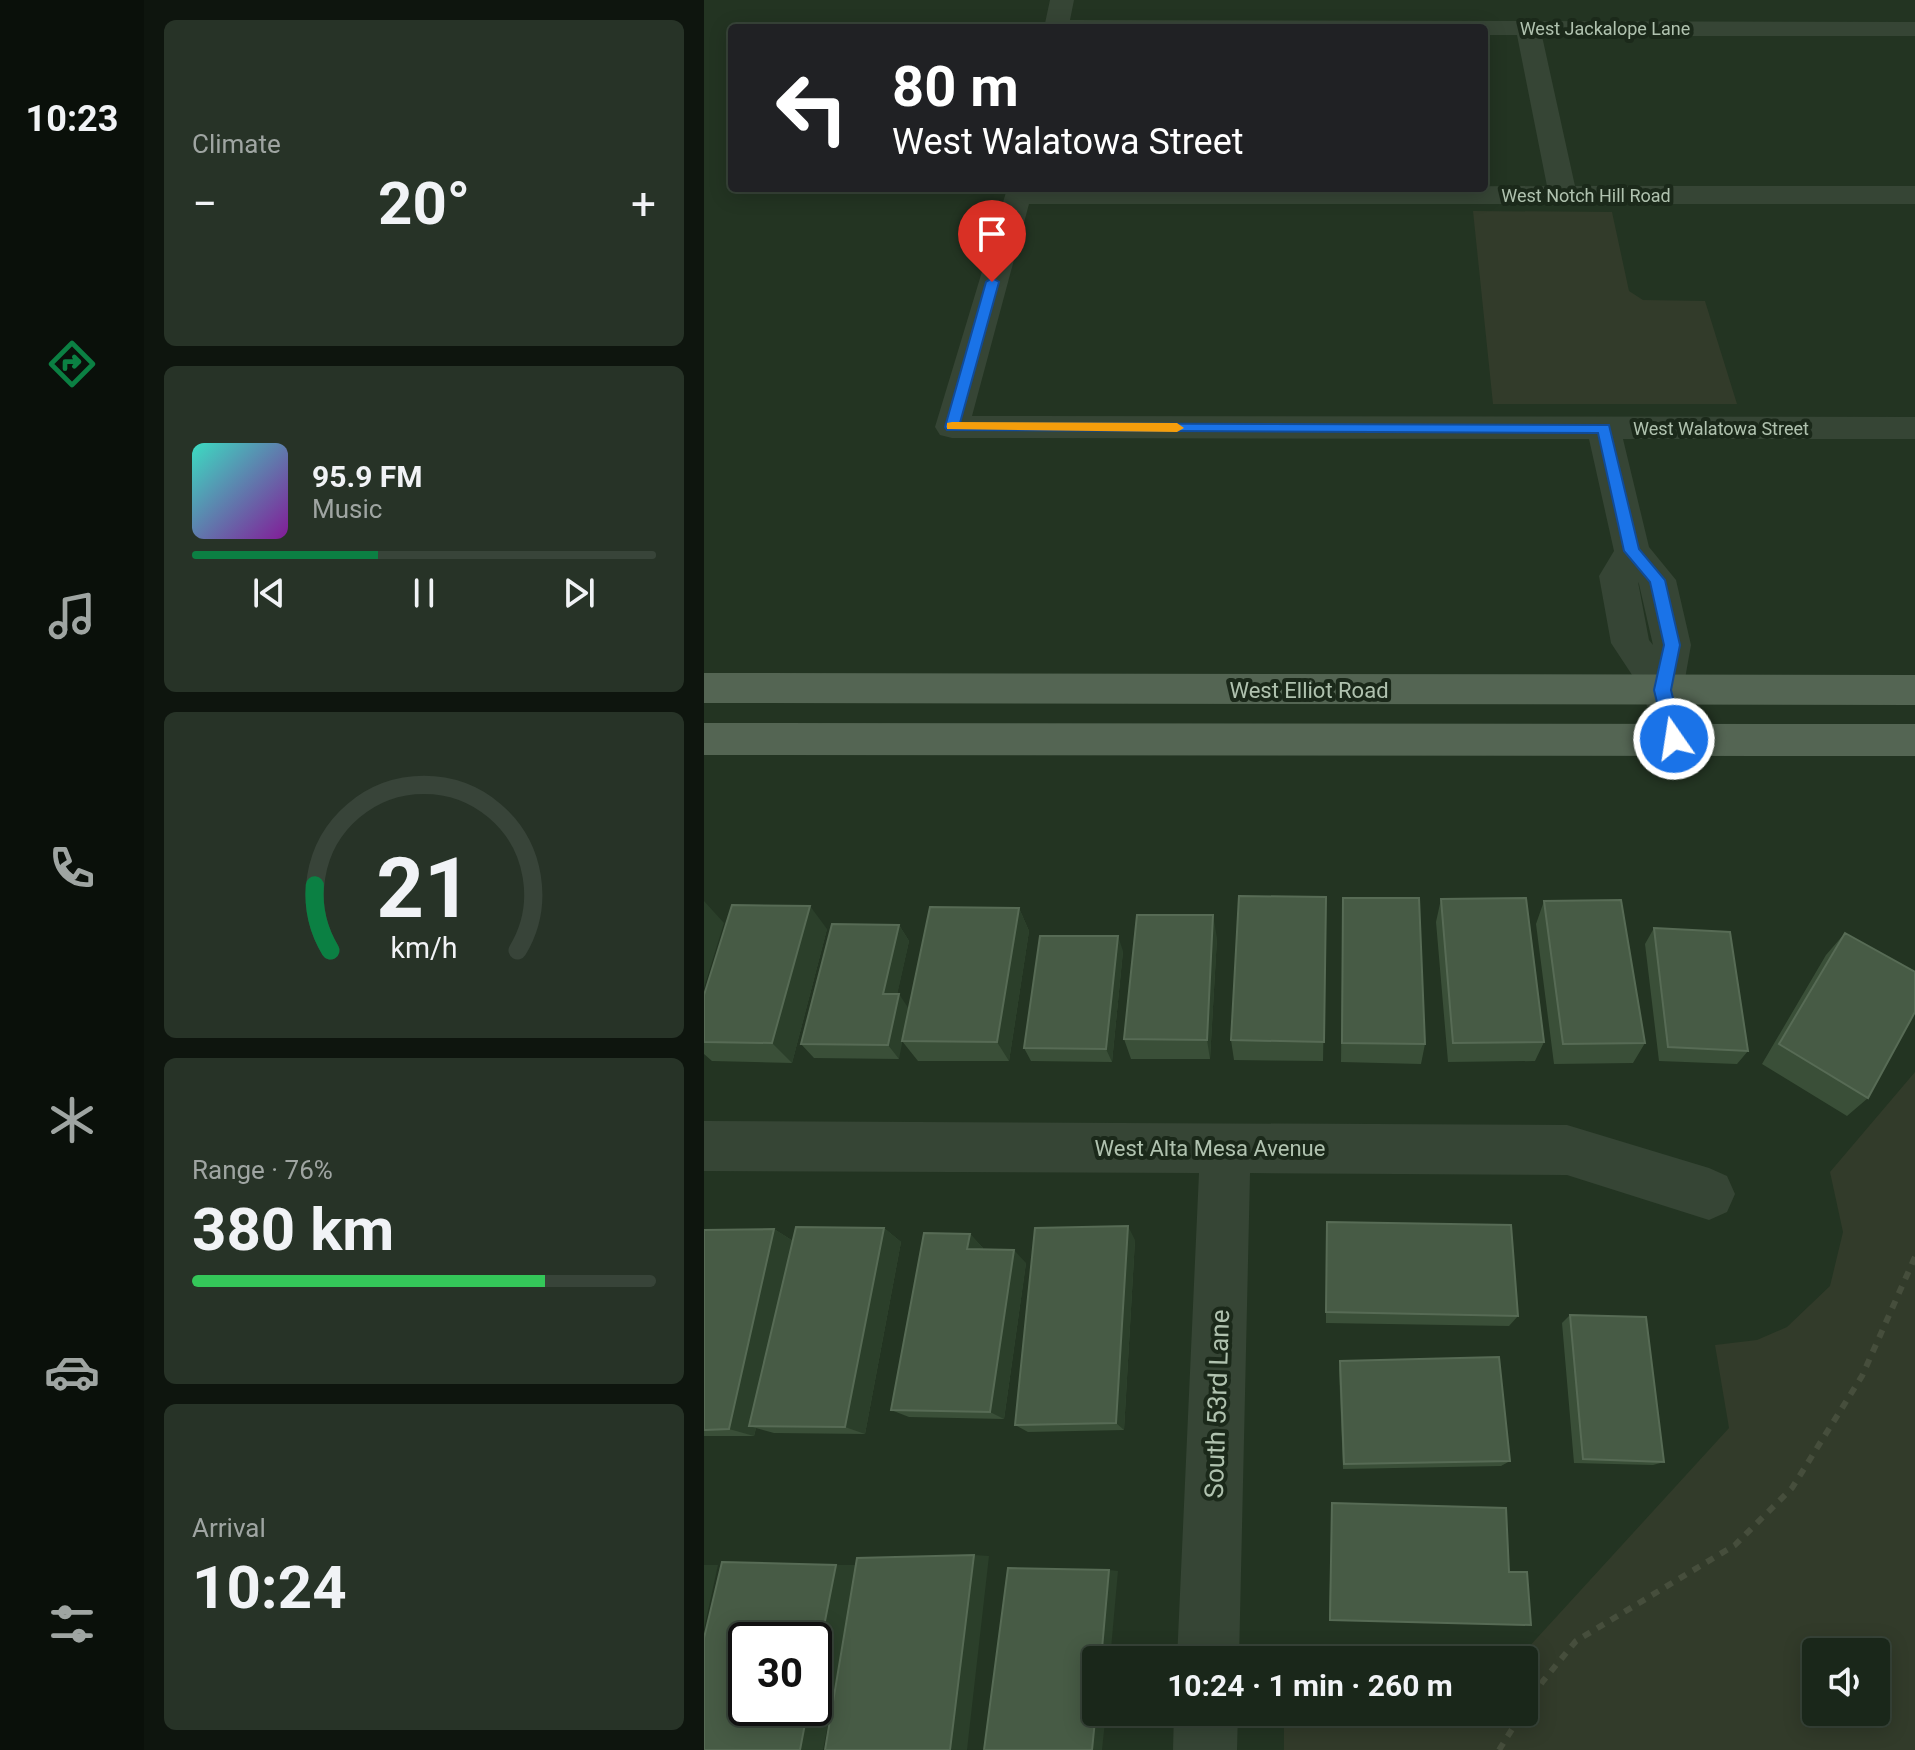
<!DOCTYPE html>
<html lang="en">
<head>
<meta charset="utf-8">
<style>
  :root { --surface:#1a271a; --page:#273327; --text:#f1f3f6; --muted:#9fa5a2; --line:#384439; --accent:#0b8043 }
  body { margin:0; font-family:Roboto,sans-serif; background:var(--page); color:var(--text); height:100vh; display:flex; flex-direction:column; font-size:30px; white-space:nowrap }
  * { box-sizing:border-box; margin:0 }
  p { font-size:26px; color:var(--muted) }
  .icon { flex:none; width:44px; height:44px; fill:none; stroke:currentColor; stroke-width:2; stroke-linecap:round; stroke-linejoin:round }
  .map { position:relative; flex:1; overflow:hidden }
  .details { display:flex; flex-direction:column; gap:20px; padding:20px; background:#0e150e; width:560px }
  .details>* { flex:none }
  .banner { position:absolute; left:24px; top:24px; width:760px; height:168px; border-radius:8px; box-shadow:0 4px 20px #0003,0 0 0 2px var(--line); background:#202124; color:#fff; overflow:hidden }
  .buttons { position:absolute; left:1098px; top:1638px; display:grid; gap:16px }
  .buttons a { display:grid; place-items:center; width:88px; height:88px; border-radius:8px; background:var(--surface); box-shadow:0 4px 20px #0003,0 0 0 2px var(--line); font-size:40px }
  .speed { position:absolute; left:24px; top:1622px; display:flex; gap:16px; font-size:40px; font-weight:700; text-align:center }
  .speed>* { display:grid; place-content:center; width:104px; height:104px; border-radius:50%; background:var(--surface); box-shadow:0 4px 20px #0003,0 0 0 2px var(--line); line-height:1 }
  .speed .limit { border:4px solid #111; border-radius:12px; background:#fff; color:#111 }
  .pin { position:absolute; display:grid; place-items:center; width:68px; height:68px; color:#fff; margin:-82px -34px; border-radius:50% 50% 50% 0; rotate:-45deg; box-shadow:0 0 8px #0007 }
  .pin .icon { rotate:45deg }
  .me { position:absolute; width:88px; margin:-44px; rotate:347deg; stroke-linejoin:round; filter:drop-shadow(0 0 6px #0008) }
  .turn { display:flex; align-items:center; gap:28px; height:168px; padding:0 32px; font-size:36px }
  .turn .icon { width:104px; height:104px; stroke-width:2.5 }
  .turn b { display:block; font-size:56px; line-height:68px }
  .big { font-size:60px; font-weight:700; line-height:1.1 }
  .details .card { flex:1; display:flex; flex-direction:column; justify-content:center; gap:12px; min-width:0; padding:0 28px; border-radius:12px; background:var(--page) }
  .details .dial { align-items:center; gap:0 }
  .dial svg { height:208px; overflow:visible; fill:none; stroke:var(--line); stroke-width:7; stroke-linecap:round; text-anchor:middle }
  .dial text { fill:var(--text); stroke:none }
  .song { display:flex; align-items:center; gap:24px }
  .cover { width:96px; height:96px; border-radius:12px; background:linear-gradient(135deg,hsl(170 70% 55%),hsl(290 70% 35%)) }
  .played { height:8px; border-radius:4px; background:linear-gradient(90deg,var(--accent) 40%,var(--line) 40%) }
  .keys { display:flex; justify-content:space-around; direction:ltr }
  .heat { display:flex; justify-content:space-between; align-items:center; font-size:44px; direction:ltr }
  .charge { height:12px; border-radius:6px; background:linear-gradient(90deg,#34c759 76%,var(--line) 0) }
  .trip { position:absolute; left:378px; top:1646px; width:456px; height:80px; border-radius:8px; background:var(--surface); box-shadow:0 4px 20px #0003,0 0 0 2px var(--line); font-weight:700; line-height:80px; text-align:center }
  main { display:flex; flex:1; min-height:0 }
  .menu { display:flex; flex-direction:column; width:144px; justify-content:space-around; align-items:center; background:#0a100a; color:var(--muted) }
  .menu .icon { width:56px; height:56px }
  .menu .active { color:var(--accent) }
  .menu b { font-size:36px; color:var(--text) }
  .map>svg:first-child { display:block }
  .green { fill:#323b2a; fill-rule:evenodd }
  .lines { fill:none; stroke-linecap:round; stroke-linejoin:round }
  .path { stroke:#464e3c; stroke-width:6; stroke-dasharray:8 8; stroke-linecap:butt }
  .minor { fill:#364535; fill-rule:evenodd }
  .major { fill:#546553; fill-rule:evenodd }
  .wall { fill:#3a4f38 }
  .shaded-wall { fill:#2b3f2a }
  .building { fill:#475b45; stroke:#576b55; stroke-width:2 }
  .route { fill:#1a73e8; stroke:#114b97; stroke-width:2 }
  .slow { fill:#f59e0b }
  .labels { text-anchor:middle; dominant-baseline:central; stroke-width:8; stroke-linejoin:round; paint-order:stroke }
  .far-street-label { font-size:18px; fill:#b0c2af; stroke:#1b291a }
  .street-label { font-size:22px; fill:#b0c2af; stroke:#1b291a }
  .near-street-label { font-size:26px; fill:#b0c2af; stroke:#1b291a }
</style>
</head>
<body>
<main>
<nav class="menu">
<b>10:23</b>
<svg class="icon active" aria-label="directions" viewBox="0 0 24 24"><path d="M12 3l9 9-9 9-9-9zM9 14v-3h6M13 9l2 2-2 2"/></svg>
<svg class="icon" aria-label="music" viewBox="0 0 24 24"><path d="M9 18V5l10-2v13"/><circle cx="6" cy="18" r="3"/><circle cx="16" cy="16" r="3"/></svg>
<svg class="icon" aria-label="phone" viewBox="0 0 24 24"><path d="M5 4h4l2 5-3 2q2 4 5 5l2-3 5 2v4C11 20 4 13 5 4z"/></svg>
<svg class="icon" aria-label="climate" viewBox="0 0 24 24"><path d="M12 3v18M4 7l16 10M4 17L20 7"/></svg>
<svg class="icon" aria-label="car" viewBox="0 0 24 24"><path d="M5 17H2v-5l4-1 3-4h7l3 4 3 1v5h-3M9 17h6M6 11h13"/><circle cx="7" cy="17" r="2"/><circle cx="17" cy="17" r="2"/></svg>
<svg class="icon" aria-label="filters" viewBox="0 0 24 24"><path d="M4 7h16M4 17h16"/><circle cx="9" cy="7" r="2"/><circle cx="15" cy="17" r="2"/></svg>
</nav>
<section class="details">
<div class="card"><p>Climate</p>
<div class="heat"><a>−</a><b class="big">20°</b><a>+</a></div>
</div>
<div class="card">
<div class="song"><i class="cover"></i><div><b>95.9 FM</b><p>Music</p></div></div>
<div class="played"></div>
<div class="keys"><svg class="icon" aria-label="previous" viewBox="0 0 24 24"><path d="M18 5L8 12l10 7zM5 5v14"/></svg><svg class="icon" aria-label="pause" viewBox="0 0 24 24"><path d="M8 5v14M16 5v14"/></svg><svg class="icon" aria-label="next" viewBox="0 0 24 24"><path d="M6 5l10 7-10 7zM19 5v14"/></svg></div>
</div>
<div class="card dial"><svg viewBox="0 0 100 80">
<path d="M14 69A42 42 0 1 1 86 69"/>
<path d="M14 69A42 42 0 0 1 8 44" stroke="#0b8043"/>
<text x="50" y="56" font-size="32" font-weight="700">21</text>
<text x="50" y="72" font-size="11">km/h</text>
</svg></div>
<div class="card"><p>Range · 76%</p><b class="big">380 km</b><div class="charge"></div></div>
<div class="card"><p>Arrival</p><b class="big">10:24</b></div>
</section>
<div class="map">
<svg width="1211" height="1750" viewBox="0 0 1211 1750">
  <rect width="100%" height="100%" fill="#233422"/>
  <path class="green" d="M769,211l139,1 17,79 14,9 62,1 32,103h-244z
    M1211,1072v678h-631v-38l181,5 5,-5h54v-52h-7l212,-232 -14,-83 42,-5 30,-13 43,-41 13,-54 -13,-60zM1112,1652h60v60h-60z"/>
  <g class="lines">
    <path class="path" d="M820,1711l19,-30 33,-40 159,-96 57,-57 70,-112 53,-119
      M795,1750l24,-38"/>
    <path class="minor" d="M346,0h24l-4,20 845,2v14h-373l33,150h340v18h-886l-57,212 943,1v22h-292l26,108 27,33 15,65 -8,45 11,49 -6,12 -14,4 -14,-4 -6,-12 -10,-46 -33,-50 -12,-67 15,-25 -25,-112 -637,-1 -12,-3 -5,-8 72,-238 540,-3 -30,-151h-33v-7h-440zM934,582l1,2 14,61 -4,-5z
      M0,1121l863,4 142,43 18,8 8,18 -8,18 -18,8 -142,-45 -317,-2 -11,487h-62l22,-487 -495,-2z
      M470,1712h64l-1,38h-64z"/>
    <path class="major" d="M0,673l1211,2v30l-1211,-2z
      M0,723l1211,1v32l-1211,-1z"/>
  </g>
  <path class="wall" d="M622,897l-3,164 -89,-1 -3,-20z
    M639,898l82,146 -4,20 -80,-2z
    M737,899l103,143 -9,19 -87,1 -12,-140z
    M840,901l101,142 -12,20 -79,1 -18,-140z
    M315,908l10,23 -20,130h-91l-16,-20z
    M195,925l10,16 -12,53 2,65 -85,-1 -13,-14z
    M950,928l94,123 -11,13 -78,-3 -14,-117z
    M123,929l-35,134 -80,-2 -8,-7v-59z
    M1141,933l23,165 -21,18 -85,-52 64,-109z
    M513,938l-7,121h-79l-7,-20z
    M419,951l-11,111 -81,-1 -7,-13z
    M180,1228l17,14 -36,192 -91,-1 -18,-5 -2,8h-50v-206l70,-1 19,12z
    M266,1234l13,14v2l43,13 -22,156 -95,-2 -18,-7z
    M622,1236l192,80 -9,10 -183,-3z
    M431,1240l-11,190 -96,2 -13,-7z
    M866,1315l94,147 -11,3 -79,-2 -12,-140z
    M636,1361l170,100 -9,5 -158,3 -4,-99z
    M628,1503l-2,117 -1,-2z"/>
  <path class="shaded-wall" d="M0,901l20,22 -20,65z
    M106,906l17,23 -35,134 -20,-20z
    M315,908l10,23 -20,130 -12,-19z
    M509,915l4,23 -7,121 -3,-19z
    M195,925l10,16 -15,68 -11,-15z
    M414,936l5,15 -11,111 -6,-13z
    M195,994l10,15 -10,50 -11,-14z
    M424,1226l7,14 -11,190 -8,-7z
    M180,1228l17,14 -36,192 -20,-7z
    M70,1229l22,14 -47,183 7,2 -2,8 -25,-7z
    M266,1234l13,14 -2,14 -14,-13z
    M310,1250l12,13 -22,156 -14,-7z
    M270,1555l15,1 -22,194h-17z
    M0,1565h14l-14,64z
    M132,1565h22l-35,185h-23l8,-42h6v-31z
    M405,1570l9,1 -8,89h-9z
    M392,1712h10l-4,38h-10z"/>
  <path class="building" d="M535,896l87,1 -2,145 -93,-2z
    M639,898h76l6,146 -83,-1z
    M822,898l18,144 -91,1 -12,-144z
    M917,900l24,143 -82,1 -19,-143z
    M28,905l78,1 -38,137 -68,-1v-47z
    M226,907l89,1 -22,134 -95,-1z
    M433,915h76l-6,125 -83,-1z
    M128,924l67,1 -16,69h16l-11,51 -87,-1z
    M950,928l76,4 18,119 -80,-4z
    M1141,933l70,39v40l-47,86 -89,-54z
    M336,936h78l-12,113 -82,-1z
    M623,1222l184,3 7,91 -192,-4z
    M424,1226l-12,197 -101,2 20,-197z
    M92,1227l88,1 -39,199 -96,-1z
    M70,1229l-45,200 -25,1v-200z
    M220,1233l46,1 -3,15 47,1 -24,162 -99,-2z
    M866,1315l76,2 18,145 -81,-3z
    M795,1357l11,104 -166,3 -4,-103z
    M628,1503l174,5 3,64h18l4,53 -201,-5z
    M270,1555l-24,195h-125l32,-192z
    M18,1562l114,3 -22,112v-37h-68v68h62l-8,42h-96v-112z
    M304,1568l101,2 -8,90h-5v50l-4,40h-108z"/>
  <path class="route" d="M288,278l7,4 -39,141 649,2 30,124 26,31 15,65 -9,45 12,49 -3,5 -6,2 -8,-7 -12,-49 10,-45 -14,-63 -26,-31 -26,-118 -651,-3 -2,-3 41,-145z"/>
  <path class="slow" d="M248,422l225,1 7,5 -7,4 -230,-3v-6z"/>
  <g class="labels">
    <g class="far-street-label">
      <text x="901" y="28">West Jackalope Lane</text>
      <text x="882" y="195">West Notch Hill Road</text>
      <text x="1017" y="428">West Walatowa Street</text>
    </g>
    <g class="street-label">
      <text x="605" y="690">West Elliot Road</text>
      <text x="506" y="1148">West Alta Mesa Avenue</text>
    </g>
    <g class="near-street-label">
      <text transform="translate(513 1404) rotate(-88)">South 53rd Lane</text>
    </g>
  </g>
</svg>
<div class="buttons">
<a><svg class="icon" aria-label="sound" viewBox="0 0 24 24"><path d="M4 9h4l5-4v14l-5-4H4zM17 9q2 3 0 6"/></svg></a>
</div>
<div class="speed"><div class="limit">30</div></div>
<div class="pin" style="left:288px;top:282px;background:#d93025"><svg class="icon" aria-label="arrive" viewBox="0 0 24 24"><path d="M6 21V4h12l-3 4 3 4H6"/></svg></div>
<svg class="me" style="left:970px;top:739px" viewBox="-20 -20 40 40"><circle r="17" fill="#1a73e8" stroke="#fff" stroke-width="3"/><path d="M0-11L8 9 0 5-8 9z" fill="#fff"/></svg>
<div class="trip">10:24 · 1 min · 260 m</div>
<div class="banner">
<div class="turn"><svg class="icon" aria-label="left" viewBox="0 0 24 24"><path d="M17 20v-9H6M10 6l-5 5 5 5"/></svg><div><b>80 m</b>West Walatowa Street</div></div>
</div>
</div>
</main>
</body>
</html>
